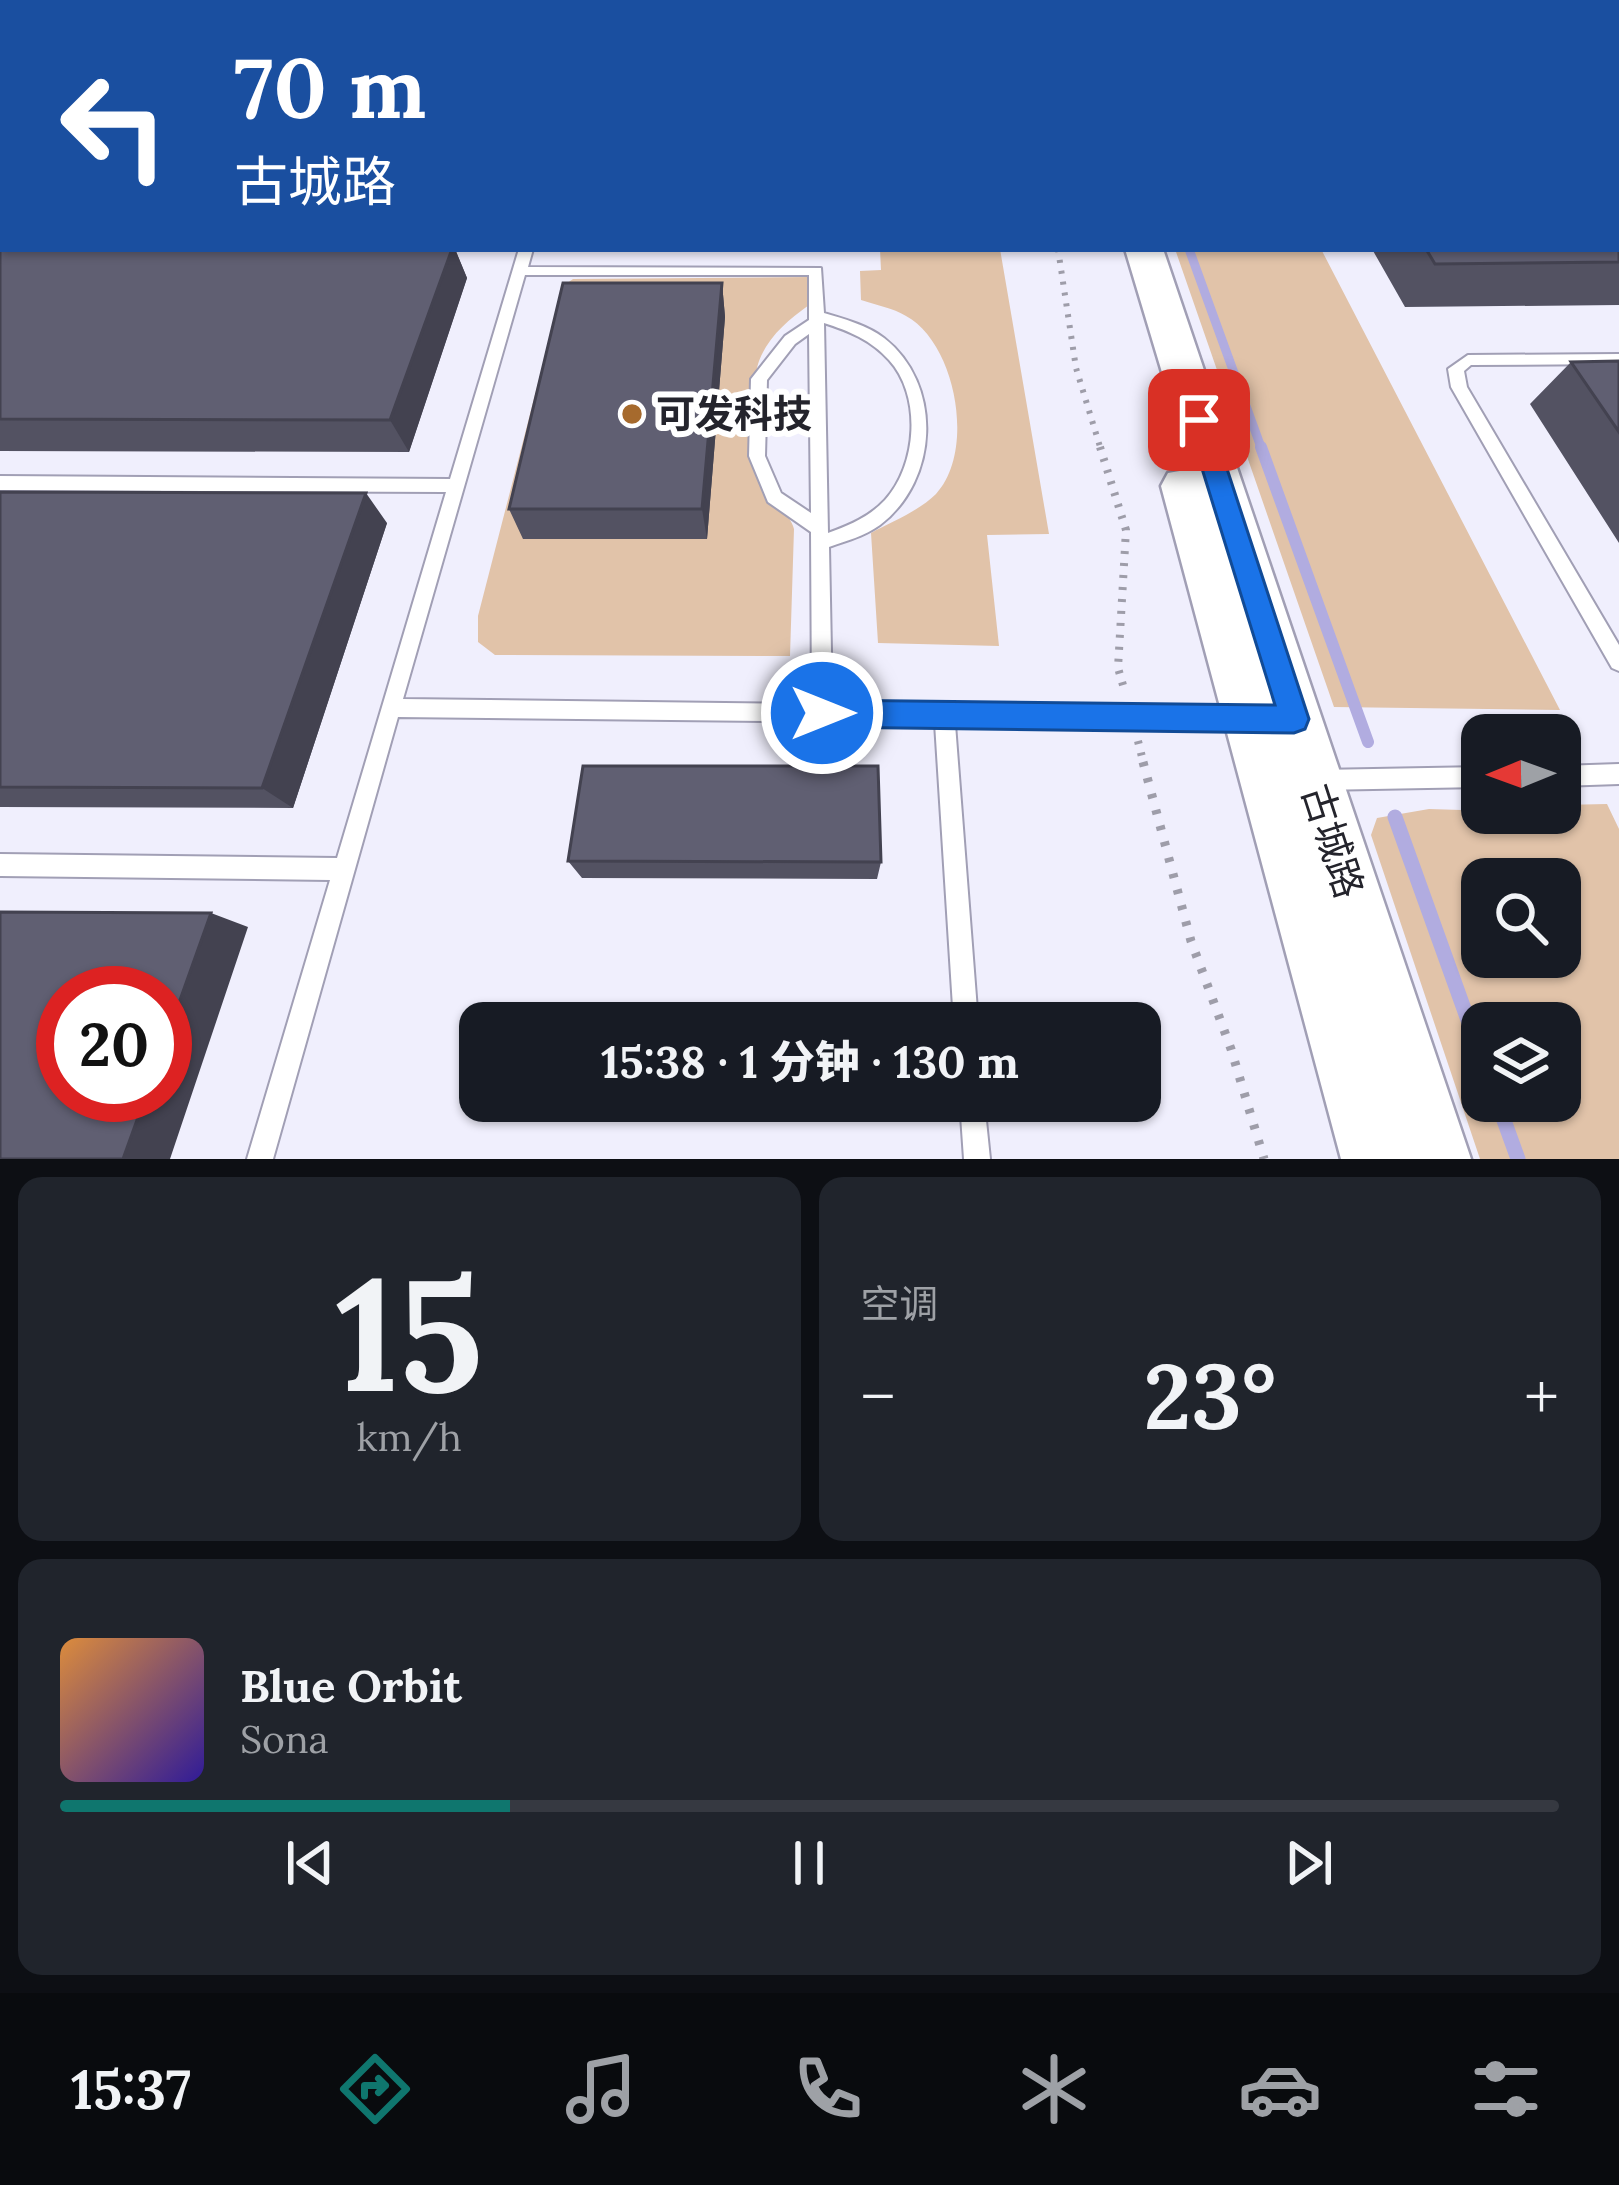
<!DOCTYPE html>
<html lang="zh">
<head>
<meta charset="utf-8">
<style>
  :root { --surface:#171b24; --page:#20242c; --text:#f1f3f6; --muted:#9ea1a6; --line:#363941; --accent:#0f766e }
  body { margin:0; font-family:Lora,"Noto Sans SC",serif; background:var(--page); color:var(--text); height:100vh; display:flex; flex-direction:column; font-size:45px; white-space:nowrap }
  * { box-sizing:border-box; margin:0 }
  p { font-size:39px; color:var(--muted) }
  .icon { flex:none; width:66px; height:66px; fill:none; stroke:currentColor; stroke-width:2; stroke-linecap:round; stroke-linejoin:round }
  .map { position:relative; height:1159px; overflow:hidden }
  .drawer { display:flex; flex-direction:column; gap:18px; padding:18px; background:#0d0f14; flex:1 }
  .drawer>* { flex:none }
  .banner { position:absolute; left:0px; top:0px; width:1620px; height:252px; box-shadow:0 3px 9px #0004; background:#1a4fa0; color:#fff; overflow:hidden }
  .needle { width:78px; rotate:269deg }
  .fabs { position:absolute; left:1461px; top:714px; display:grid; gap:24px }
  .fabs a { display:grid; place-items:center; width:120px; height:120px; border-radius:24px; background:var(--surface); box-shadow:0 3px 9px #0004; font-size:60px }
  .speed { position:absolute; left:36px; top:966px; display:flex; gap:24px; font-size:60px; font-weight:700; text-align:center }
  .speed>* { display:grid; place-content:center; width:156px; height:156px; border-radius:50%; background:var(--surface); box-shadow:0 3px 9px #0004; line-height:1 }
  .speed .limit { border:18px solid #d22; background:#fff; color:#111 }
  .pin { position:absolute; display:grid; place-items:center; width:102px; height:102px; color:#fff; margin:-51px; border-radius:24px; box-shadow:0 6px 18px #0006 }
  .me { position:absolute; width:132px; margin:-66px; rotate:90deg; stroke-linejoin:round; filter:drop-shadow(0 0 9px #0008) }
  .turn { display:flex; align-items:center; gap:42px; height:252px; padding:0 36px; font-size:54px }
  .turn .icon { width:156px; height:156px; stroke-width:2.5 }
  .turn b { display:block; font-size:84px; line-height:102px }
  .big { font-size:90px; font-weight:800; line-height:1.1 }
  .drawer .widget { flex:1; display:flex; flex-direction:column; justify-content:center; gap:18px; min-width:0; padding:0 42px; border-radius:24px; background:var(--page) }
  .drawer .dial { align-items:center; gap:0 }
  .dial b { font-size:156px; line-height:1 }
  .song { display:flex; align-items:center; gap:36px }
  .cover { width:144px; height:144px; border-radius:18px; background:linear-gradient(135deg,hsl(30 70% 55%),hsl(250 70% 35%)) }
  .played { height:12px; border-radius:6px; background:linear-gradient(90deg,var(--accent) 30%,var(--line) 30%) }
  .keys { display:flex; justify-content:space-around; direction:ltr }
  .heat { display:flex; justify-content:space-between; align-items:center; font-size:66px; direction:ltr }
  .drawer .tiles { flex:1; display:grid; gap:18px; grid-template-columns:1fr 1fr }
  .widget:last-child { grid-column:span 2 }
  .trip { position:absolute; left:459px; top:1002px; width:702px; height:120px; border-radius:24px; background:var(--surface); box-shadow:0 3px 9px #0004; font-weight:800; line-height:120px; text-align:center }
  .dock { display:flex; height:192px; justify-content:space-around; align-items:center; background:#090b0e; color:var(--muted) }
  .dock .icon { width:84px; height:84px }
  .dock .current { color:var(--accent) }
  .dock b { font-size:54px; color:var(--text) }
  .map>svg:first-child { display:block }
  .green { fill:#e1c3a9; fill-rule:evenodd }
  .lines { fill:none; stroke-linecap:round; stroke-linejoin:round }
  .stream-far2 { stroke:#b1ace0; stroke-width:9 }
  .stream-far1 { stroke:#b1ace0; stroke-width:12 }
  .stream { stroke:#b1ace0; stroke-width:15 }
  .lane-casing { stroke:#a19fb5; stroke-width:4 }
  .secondary-casing { stroke:#a19fb5; stroke-width:5 }
  .path-far2 { stroke:#9e9da9; stroke-width:6; stroke-dasharray:3 8; stroke-linecap:butt }
  .path-far1 { stroke:#9e9da9; stroke-width:8; stroke-dasharray:3 9; stroke-linecap:butt }
  .path { stroke:#9e9da9; stroke-width:9; stroke-dasharray:4.5 12; stroke-linecap:butt }
  .lane { fill:#fff; fill-rule:evenodd }
  .secondary { fill:#fff; fill-rule:evenodd }
  .wall { fill:#535262 }
  .shaded-wall { fill:#434250 }
  .building { fill:#605f72; stroke:#434250; stroke-width:3 }
  .route { fill:#1a73e8; stroke:#114b97; stroke-width:3 }
  .poi-dot { fill:#a66a2d; stroke:#fff; stroke-width:4.5 }
  .labels { text-anchor:middle; dominant-baseline:central; stroke-width:12; stroke-linejoin:round; paint-order:stroke }
  .poi-label { font-size:39px; font-weight:bold; fill:#24242c; stroke:#fff; text-anchor:start }
  .street-label { font-size:39px; fill:#24242c; stroke:#fff }
</style>
</head>
<body>
<div class="map">
<svg width="1619" height="1159" viewBox="0 0 1619 1159">
  <rect width="100%" height="100%" fill="#f0effd"/>
  <path class="green" d="M880,249h120l49,285 -62,1 12,111 -121,-3 -7,-110c20,-11 48,-22 65,-39 40,-43 20,-151 -30,-178 -13,-8 -30,-11 -45,-16l-1,-29 21,-1z
    M1175,249h146l239,461 -226,-3z
    M809,277v28c-21,15 -41,32 -50,56 -8,22 -8,102 1,123 8,18 29,26 34,45l-4,127 -295,-1 -17,-13v-26l85,-330 10,-7z
    M1607,804l12,25v330h-139l-109,-324 6,-17 52,-9 131,4v-8zM1560,879v78h-78v-78zM1560,1023v78h-78v-78z"/>
  <g class="lines">
    <path class="stream-far2" d="M1189,249l73,201"/>
    <path class="stream-far1" d="M1261,447l107,295"/>
    <path class="stream" d="M1395,817l87,242
      M1497,1101l21,58"/>
    <defs>
      <path id="lane" d="M594,0h10l-1,3h-10z
        M1255,0h10l2,3h-10z
        M519,249h14l-5,18 293,1 3,45c20,6 43,12 60,25 59,46 55,142 -4,187 -15,11 -34,16 -51,22l3,157 415,5 7,3 3,6 -3,6 -7,3 -292,-3 23,299h-24l-19,-300 -537,-6 -125,442h-26l83,-279 -330,-4v-22l337,4 109,-366 -446,-2v-14l450,3zM525,275h284v45l-24,16 -34,43 -2,77 19,46 43,30 1,172 -409,-5zM824,323c25,8 47,17 65,37 33,36 28,105 -4,140 -16,17 -35,25 -57,33zM809,334l2,179 -30,-20 -16,-37 2,-76 28,-36z
        M1619,354v10l-148,1 -7,6 3,16 152,258v26l-7,-3 -161,-281 -3,-18 20,-14z
        M1619,764v20l-59,2v-20z
        M1482,767v20l-163,3 -7,-3 -3,-7 3,-7 7,-3z
        M960,1101h24l6,58h-26z"/>
      <path id="secondary" d="M1050,0h30v3h-30z
        M1125,249h38l308,910h-130l-180,-673 7,-13 23,-4z"/>
    </defs>
    <use href="#lane" class="lane-casing"/>
    <use href="#secondary" class="secondary-casing"/>
    <path class="path-far2" d="M1058,249l18,119 25,82"/>
    <path class="path-far1" d="M1100,447l26,83 -8,138 7,24
      M1138,741l6,24"/>
    <path class="path" d="M1143,762l48,179 40,108 33,110"/>
    <use href="#lane" class="lane"/>
    <use href="#secondary" class="secondary"/>
  </g>
  <path class="wall" d="M0,0h561l-1,3h-557v68h-3z
    M1288,0h331v305l-214,2 -33,-58h245v-246h-327z
    M0,74h3v149h-3z
    M0,243l3,6h452l12,29 -58,174 -409,-1z
    M722,283l3,34 -18,222h-184l-14,-30z
    M1619,361v182l-89,-139 41,-42z
    M0,492l387,31 -94,285 -293,-1z
    M568,861l313,1 -4,17 -295,-1z"/>
  <path class="shaded-wall" d="M542,0h19l-1,3h-19z
    M452,249h3l12,29 -58,174 -19,-32z
    M722,283l3,34 -18,222 -5,-30z
    M366,493l21,30 -94,285 -31,-20z
    M211,913l37,14 -78,232h-47l23,-64h19v-53z"/>
  <path class="building" d="M0,0h542l-1,3h-538v35h-3z
    M1208,0h16l2,3h-17z
    M1617,3h2v259l-184,2 -9,-15h191z
    M0,74h3v115h-3z
    M0,243h3v6h449l-62,171 -390,-1z
    M563,283h159l-20,226h-193z
    M1619,361v71l-48,-70z
    M0,492l366,1 -104,295 -262,-1z
    M583,766h295l3,96 -313,-1z
    M0,912l211,1 -46,129v-49h-102v102h83l-23,64h-123z"/>
  <path class="route" d="M1199,411l12,9 98,299 -4,10 -11,4 -472,-6 -11,-4 -4,-10 4,-9 11,-4 453,5 -88,-285z"/>
  <circle class="poi-dot" cx="632" cy="414" r="12"/>
  <g class="labels">
    <g class="poi-label">
      <text x="656" y="414">可发科技</text>
    </g>
    <g class="street-label">
      <text transform="translate(1333 841) rotate(72)">古城路</text>
    </g>
  </g>
</svg>
<div class="fabs">
<a><svg class="needle" viewBox="-14 -14 28 28"><path d="M0-13l5 13h-10z" fill="#e53935"/><path d="M0 13l5-13h-10z" fill="#9ea1a6"/></svg></a>
<a><svg class="icon" aria-label="search" viewBox="0 0 24 24"><circle cx="10" cy="10" r="6"/><path d="M15 15l6 6"/></svg></a>
<a><svg class="icon" aria-label="layers" viewBox="0 0 24 24"><path d="M12 4l9 5-9 5-9-5zM3 14l9 5 9-5"/></svg></a>
</div>
<div class="speed"><div class="limit">20</div></div>
<div class="pin" style="left:1199px;top:420px;background:#d93025"><svg class="icon" aria-label="arrive" viewBox="0 0 24 24"><path d="M6 21V4h12l-3 4 3 4H6"/></svg></div>
<svg class="me" style="left:822px;top:713px" viewBox="-20 -20 40 40"><circle r="17" fill="#1a73e8" stroke="#fff" stroke-width="3"/><path d="M0-11L8 9 0 5-8 9z" fill="#fff"/></svg>
<div class="trip">15:38 · 1 分钟 · 130 m</div>
<div class="banner">
<div class="turn"><svg class="icon" aria-label="left" viewBox="0 0 24 24"><path d="M17 20v-9H6M10 6l-5 5 5 5"/></svg><div><b>70 m</b>古城路</div></div>
</div>
</div>
<section class="drawer">
<div class="tiles">
<div class="widget dial"><b>15</b><p>km/h</p></div>
<div class="widget"><p>空调</p>
<div class="heat"><a>−</a><b class="big">23°</b><a>+</a></div>
</div>
<div class="widget">
<div class="song"><i class="cover"></i><div><b>Blue Orbit</b><p>Sona</p></div></div>
<div class="played"></div>
<div class="keys"><svg class="icon" aria-label="previous" viewBox="0 0 24 24"><path d="M18 5L8 12l10 7zM5 5v14"/></svg><svg class="icon" aria-label="pause" viewBox="0 0 24 24"><path d="M8 5v14M16 5v14"/></svg><svg class="icon" aria-label="next" viewBox="0 0 24 24"><path d="M6 5l10 7-10 7zM19 5v14"/></svg></div>
</div>
</div>
</section>
<nav class="dock">
<b>15:37</b>
<svg class="icon current" aria-label="directions" viewBox="0 0 24 24"><path d="M12 3l9 9-9 9-9-9zM9 14v-3h6M13 9l2 2-2 2"/></svg>
<svg class="icon" aria-label="music" viewBox="0 0 24 24"><path d="M9 18V5l10-2v13"/><circle cx="6" cy="18" r="3"/><circle cx="16" cy="16" r="3"/></svg>
<svg class="icon" aria-label="phone" viewBox="0 0 24 24"><path d="M5 4h4l2 5-3 2q2 4 5 5l2-3 5 2v4C11 20 4 13 5 4z"/></svg>
<svg class="icon" aria-label="climate" viewBox="0 0 24 24"><path d="M12 3v18M4 7l16 10M4 17L20 7"/></svg>
<svg class="icon" aria-label="car" viewBox="0 0 24 24"><path d="M5 17H2v-5l4-1 3-4h7l3 4 3 1v5h-3M9 17h6M6 11h13"/><circle cx="7" cy="17" r="2"/><circle cx="17" cy="17" r="2"/></svg>
<svg class="icon" aria-label="filters" viewBox="0 0 24 24"><path d="M4 7h16M4 17h16"/><circle cx="9" cy="7" r="2"/><circle cx="15" cy="17" r="2"/></svg>
</nav>
</body>
</html>
